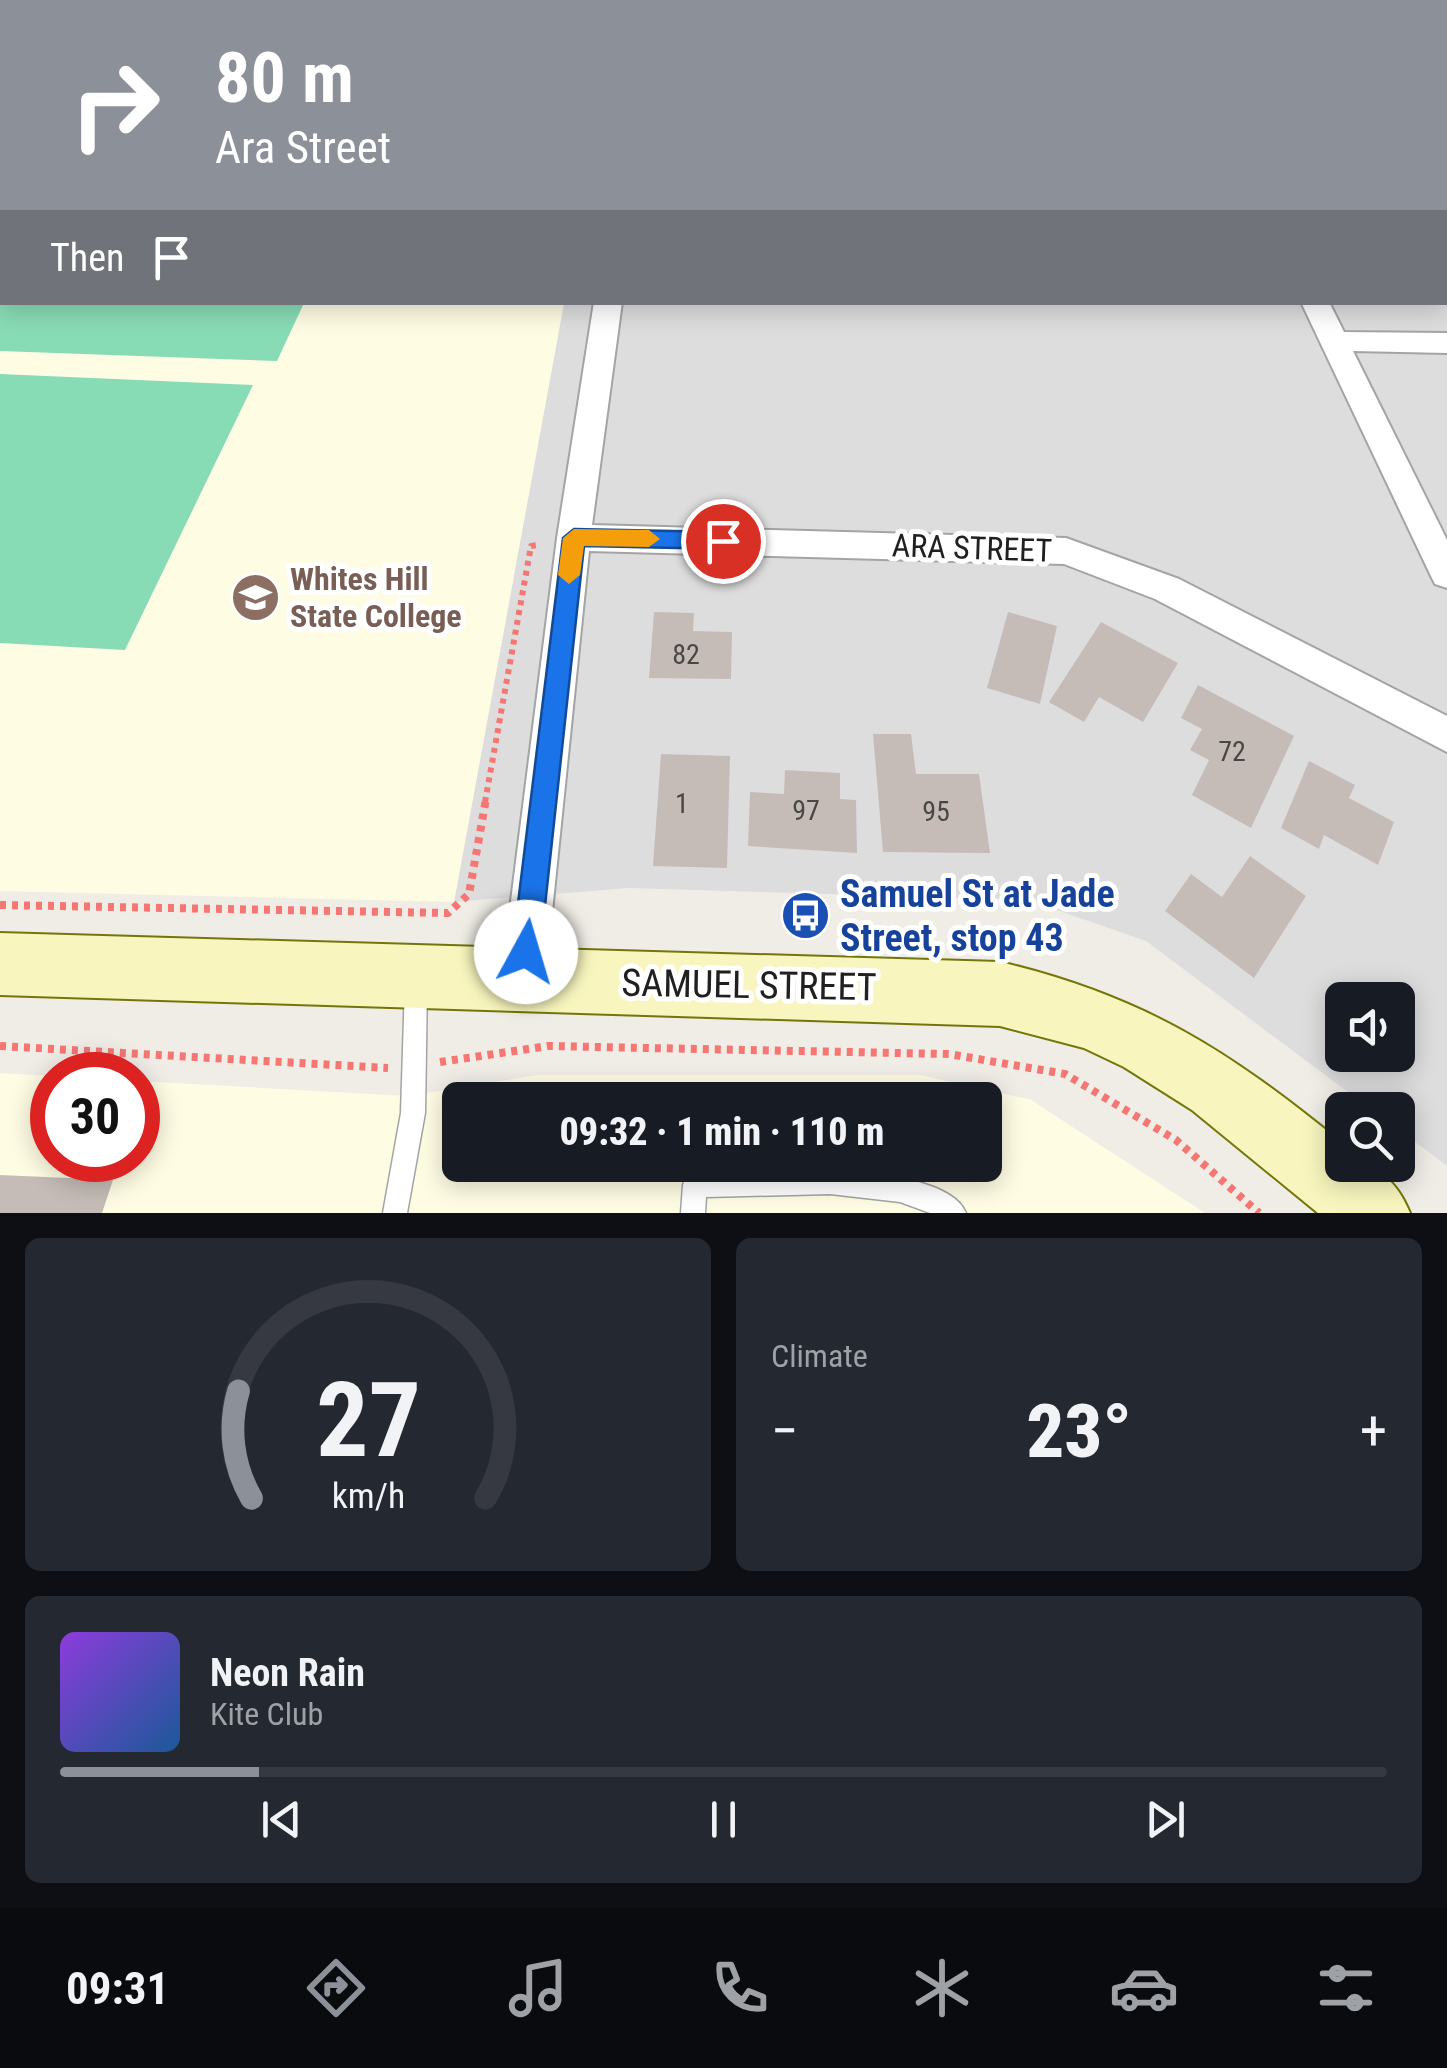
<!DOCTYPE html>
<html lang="en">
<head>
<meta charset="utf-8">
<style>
  :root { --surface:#171b24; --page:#242831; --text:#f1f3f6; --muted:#9ea1a6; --line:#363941; --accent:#8c9099 }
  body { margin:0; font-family:"Roboto Condensed",sans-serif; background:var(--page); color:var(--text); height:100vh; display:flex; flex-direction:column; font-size:38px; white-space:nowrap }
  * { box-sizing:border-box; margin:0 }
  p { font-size:32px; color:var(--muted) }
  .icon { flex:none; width:55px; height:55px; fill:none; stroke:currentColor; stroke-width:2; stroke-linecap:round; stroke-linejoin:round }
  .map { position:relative; height:1213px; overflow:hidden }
  .panel { display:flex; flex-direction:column; gap:25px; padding:25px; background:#0d0f14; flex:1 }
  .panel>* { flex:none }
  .top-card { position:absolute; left:0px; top:0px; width:1448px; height:305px; box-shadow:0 5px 25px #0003; background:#8c9099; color:#fff; overflow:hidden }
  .controls { position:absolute; left:1325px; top:982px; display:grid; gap:20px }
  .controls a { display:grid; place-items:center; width:90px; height:90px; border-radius:15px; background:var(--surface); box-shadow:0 5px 25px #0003; font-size:50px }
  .speed { position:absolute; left:30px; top:1052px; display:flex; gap:20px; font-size:50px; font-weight:700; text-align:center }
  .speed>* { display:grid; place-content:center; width:130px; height:130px; border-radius:50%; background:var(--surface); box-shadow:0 5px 25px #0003; line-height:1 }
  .speed .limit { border:15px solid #d22; background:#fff; color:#111 }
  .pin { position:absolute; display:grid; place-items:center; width:85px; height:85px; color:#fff; margin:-42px; border:5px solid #fff; border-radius:50%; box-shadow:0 2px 10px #0007 }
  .me { position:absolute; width:110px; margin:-55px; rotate:6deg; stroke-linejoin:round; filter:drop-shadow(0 0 8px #0008) }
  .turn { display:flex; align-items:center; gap:35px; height:210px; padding:0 50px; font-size:45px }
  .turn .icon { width:130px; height:130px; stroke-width:2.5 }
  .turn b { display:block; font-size:70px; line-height:85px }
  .then { display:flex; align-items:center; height:95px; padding:0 50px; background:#0003; gap:20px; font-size:38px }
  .big { font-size:75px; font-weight:800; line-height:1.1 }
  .panel .card { flex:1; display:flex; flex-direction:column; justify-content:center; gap:15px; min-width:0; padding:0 35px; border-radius:15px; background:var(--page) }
  .panel .dial { align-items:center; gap:0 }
  .dial svg { height:260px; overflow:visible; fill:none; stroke:var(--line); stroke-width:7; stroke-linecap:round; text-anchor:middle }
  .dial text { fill:var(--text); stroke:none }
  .song { display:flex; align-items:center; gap:30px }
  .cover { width:120px; height:120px; border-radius:15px; background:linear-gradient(135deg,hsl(270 70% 55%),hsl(210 70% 35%)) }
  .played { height:10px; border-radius:5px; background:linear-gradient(90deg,var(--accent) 15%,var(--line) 15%) }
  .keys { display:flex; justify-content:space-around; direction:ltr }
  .heat { display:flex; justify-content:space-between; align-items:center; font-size:55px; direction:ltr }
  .panel .tiles { flex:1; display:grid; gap:25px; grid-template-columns:1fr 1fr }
  .card:last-child { grid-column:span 2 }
  .trip { position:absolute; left:442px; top:1082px; width:560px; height:100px; border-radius:15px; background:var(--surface); box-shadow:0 5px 25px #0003; font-weight:800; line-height:100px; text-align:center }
  .tabs { display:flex; height:160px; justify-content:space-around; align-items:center; background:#090b0e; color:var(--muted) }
  .tabs .icon { width:70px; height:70px }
  .tabs .active { color:var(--accent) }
  .tabs b { font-size:45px; color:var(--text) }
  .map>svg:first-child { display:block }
  .residential { fill:#dedddd; fill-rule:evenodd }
  .education { fill:#fefce3; fill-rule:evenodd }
  .pitch { fill:#88dcb5 }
  .building { fill:#c5bcb7 }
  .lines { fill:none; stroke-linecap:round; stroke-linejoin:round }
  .lane-casing { stroke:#a4a4a4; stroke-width:3 }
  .street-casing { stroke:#a4a4a4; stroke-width:4 }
  .secondary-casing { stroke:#737609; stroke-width:4 }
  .path-far1 { stroke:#f57673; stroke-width:6; stroke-dasharray:5 5; stroke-linecap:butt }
  .path { stroke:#f57673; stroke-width:8; stroke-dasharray:6 6; stroke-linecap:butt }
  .lane { fill:#fff; fill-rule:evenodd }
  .street { fill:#fff; fill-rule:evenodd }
  .secondary { fill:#f8f6be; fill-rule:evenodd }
  .route { fill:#1a73e8; stroke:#114b97; stroke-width:2.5 }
  .slow { fill:#f59e0b }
  .labels { text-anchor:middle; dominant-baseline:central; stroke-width:10; stroke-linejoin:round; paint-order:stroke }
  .number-label { font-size:28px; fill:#494746 }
  .street-label { font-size:32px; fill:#202020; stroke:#fff }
  .education-label { font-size:32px; font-weight:bold; fill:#785e54; stroke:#fff; text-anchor:start }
  .near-transit-label { font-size:38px; font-weight:bold; fill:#164399; stroke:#fff; text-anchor:start }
  .near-street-label { font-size:38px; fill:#202020; stroke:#fff }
</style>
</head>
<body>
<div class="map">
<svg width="1447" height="1213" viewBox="0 0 1447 1213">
  <rect width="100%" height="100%" fill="#f0ede7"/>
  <path class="residential" d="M0,0l1447,1v1165l-49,-37v-19h-26l-226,-169 -118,-41 -400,-12 -174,14 110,-599 881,-1v-300h-1443v149zM1342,1000h56v55h-56z"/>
  <path class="education" d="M0,151l2,151 562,1 -110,599 -454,-11z
    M0,1073l52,3v84h86v-79l269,15 131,-21h382l111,25 174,113h-1205zM460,1100h525v65h-525z"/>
  <path class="pitch" d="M0,172l2,130 302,1 -27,58 -277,-10z
    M0,374l253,11 -128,265 -125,-7z"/>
  <path class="building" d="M654,612l40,1 -1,18 39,1 -1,47 -82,-1z
    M1008,612l49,14 -17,78 -53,-16z
    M1101,622l77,41 -35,59 -44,-25 -15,25 -35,-20z
    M1198,685l96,51 -43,92 -59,-33 17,-35 -19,-10 12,-21 -21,-11z
    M873,734h38l5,40h63l11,79 -107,-1z
    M661,754l69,2 -3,112 -74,-2z
    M1309,761l46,24 -6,13 45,24 -16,43 -54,-30 -5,14 -38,-21z
    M785,770l55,3v26l16,1 1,53 -109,-7 2,-54 34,2z
    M1250,856l56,40 -52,82 -89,-67 26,-37 31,23z
    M0,1175l113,5 -11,33h-102z"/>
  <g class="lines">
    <defs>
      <path id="lane" d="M416,974l8,3 3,8 -2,128 -18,100h-24l18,-100 4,-128 3,-8z
        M793,1170c39,0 156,1 173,43h-36l-30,-11 -70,-8 -124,3 -1,16h-24l2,-28 3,-9 9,-3z"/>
      <path id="street" d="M0,46h2v12h-2z
        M1445,97h2v14h-2z
        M594,302h28l-30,223 474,13 113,41 268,137v36l-292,-153 -91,-35 -475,-13 -44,429 -6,16 -16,6 -16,-6 -6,-16 56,-442z
        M1301,302h28l15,30 103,1v20l-94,-2 94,189v48l-12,-4 -5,-10z"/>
      <path id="secondary" d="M0,933l1000,29c144,34 229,89 342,181v22c37,0 54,15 68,48h-92l-126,-103 -68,-43 -40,-19 -84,-22 -1000,-31z"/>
    </defs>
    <use href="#lane" class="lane-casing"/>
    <use href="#street" class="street-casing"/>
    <use href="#secondary" class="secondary-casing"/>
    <path class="path-far1" d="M485,802l46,-256 7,-1"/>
    <path class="path" d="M0,905l448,8 21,-19 17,-95
      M0,1046l388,22
      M440,1062l108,-16 401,8 116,20 111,66 83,73"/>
    <use href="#lane" class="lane"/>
    <use href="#street" class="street"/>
    <use href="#secondary" class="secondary"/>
  </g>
  <path class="route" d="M574,529l149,3 11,9 -11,8 -139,-3 -44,406 -4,10 -10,4 -10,-4 -4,-10 51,-414z"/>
  <path class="slow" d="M574,529l75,1 11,9 -11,8 -65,-1 -4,29 -11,9 -11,-9 5,-37z"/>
  <defs>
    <symbol id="school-disc" viewBox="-11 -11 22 22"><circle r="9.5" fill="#8d6e63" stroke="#fff"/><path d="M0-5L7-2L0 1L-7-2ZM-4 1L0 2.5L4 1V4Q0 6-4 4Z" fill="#fff"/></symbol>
    <symbol id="bus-disc" viewBox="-11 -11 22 22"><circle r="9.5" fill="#1a4fb4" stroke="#fff"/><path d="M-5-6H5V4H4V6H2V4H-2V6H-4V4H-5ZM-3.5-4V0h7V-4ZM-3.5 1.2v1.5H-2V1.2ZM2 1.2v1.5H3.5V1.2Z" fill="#fff"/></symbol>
  </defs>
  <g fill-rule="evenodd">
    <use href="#school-disc" x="228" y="570" width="55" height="55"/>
    <use href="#bus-disc" x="778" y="888" width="55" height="55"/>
  </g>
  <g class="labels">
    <g class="number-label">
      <text x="686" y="654">82</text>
      <text x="1232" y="751">72</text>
      <text x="682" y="803">1</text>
      <text x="806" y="810">97</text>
      <text x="936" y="811">95</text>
    </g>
    <g class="street-label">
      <text transform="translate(972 548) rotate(2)">ARA STREET</text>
    </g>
    <g class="education-label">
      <text x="290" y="579">Whites Hill<tspan x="290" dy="37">State College</tspan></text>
    </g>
    <g class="near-transit-label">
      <text x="840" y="894">Samuel St at Jade<tspan x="840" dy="44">Street, stop 43</tspan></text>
    </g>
    <g class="near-street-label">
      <text transform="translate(749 985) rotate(1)">SAMUEL STREET</text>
    </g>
  </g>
</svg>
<div class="controls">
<a><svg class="icon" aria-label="sound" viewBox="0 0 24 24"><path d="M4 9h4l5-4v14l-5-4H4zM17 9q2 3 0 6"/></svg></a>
<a><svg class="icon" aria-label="search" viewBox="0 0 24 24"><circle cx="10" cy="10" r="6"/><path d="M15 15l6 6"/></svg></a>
</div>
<div class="speed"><div class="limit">30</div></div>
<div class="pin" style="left:723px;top:541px;background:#d93025"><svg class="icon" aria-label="arrive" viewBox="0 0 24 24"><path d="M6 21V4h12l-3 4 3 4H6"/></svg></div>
<svg class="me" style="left:526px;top:952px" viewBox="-20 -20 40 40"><circle r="19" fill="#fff"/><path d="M0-13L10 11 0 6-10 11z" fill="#1a73e8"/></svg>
<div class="trip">09:32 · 1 min · 110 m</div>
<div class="top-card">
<div class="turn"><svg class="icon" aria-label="right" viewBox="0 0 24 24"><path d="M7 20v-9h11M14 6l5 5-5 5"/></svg><div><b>80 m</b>Ara Street</div></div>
<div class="then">Then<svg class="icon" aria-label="arrive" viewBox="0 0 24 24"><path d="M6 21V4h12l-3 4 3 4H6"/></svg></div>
</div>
</div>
<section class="panel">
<div class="tiles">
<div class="card dial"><svg viewBox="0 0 100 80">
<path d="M14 69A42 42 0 1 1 86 69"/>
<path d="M14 69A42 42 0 0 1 10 36" stroke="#8c9099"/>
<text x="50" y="56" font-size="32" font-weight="700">27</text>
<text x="50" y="72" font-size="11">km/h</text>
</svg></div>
<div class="card"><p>Climate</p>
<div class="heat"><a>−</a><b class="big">23°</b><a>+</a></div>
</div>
<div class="card">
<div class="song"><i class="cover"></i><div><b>Neon Rain</b><p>Kite Club</p></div></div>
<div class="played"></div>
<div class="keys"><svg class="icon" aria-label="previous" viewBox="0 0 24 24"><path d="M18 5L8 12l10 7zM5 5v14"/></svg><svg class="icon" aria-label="pause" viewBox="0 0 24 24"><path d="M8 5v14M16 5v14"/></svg><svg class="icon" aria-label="next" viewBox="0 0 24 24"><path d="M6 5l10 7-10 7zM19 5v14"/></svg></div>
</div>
</div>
</section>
<nav class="tabs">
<b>09:31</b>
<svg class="icon active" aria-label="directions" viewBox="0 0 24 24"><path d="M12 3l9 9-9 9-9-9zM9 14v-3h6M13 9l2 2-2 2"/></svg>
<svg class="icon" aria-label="music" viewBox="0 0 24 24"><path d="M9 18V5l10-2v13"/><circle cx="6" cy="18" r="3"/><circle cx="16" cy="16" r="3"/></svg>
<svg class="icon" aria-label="phone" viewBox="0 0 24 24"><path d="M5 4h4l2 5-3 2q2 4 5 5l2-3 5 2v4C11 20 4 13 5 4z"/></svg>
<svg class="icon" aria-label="climate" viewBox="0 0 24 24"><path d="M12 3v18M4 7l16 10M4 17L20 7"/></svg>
<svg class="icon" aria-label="car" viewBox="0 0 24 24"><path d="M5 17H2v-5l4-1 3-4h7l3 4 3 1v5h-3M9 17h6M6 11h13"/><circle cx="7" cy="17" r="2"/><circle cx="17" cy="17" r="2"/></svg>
<svg class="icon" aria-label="filters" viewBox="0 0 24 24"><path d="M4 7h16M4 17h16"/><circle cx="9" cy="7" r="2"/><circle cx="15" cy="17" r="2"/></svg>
</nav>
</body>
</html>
